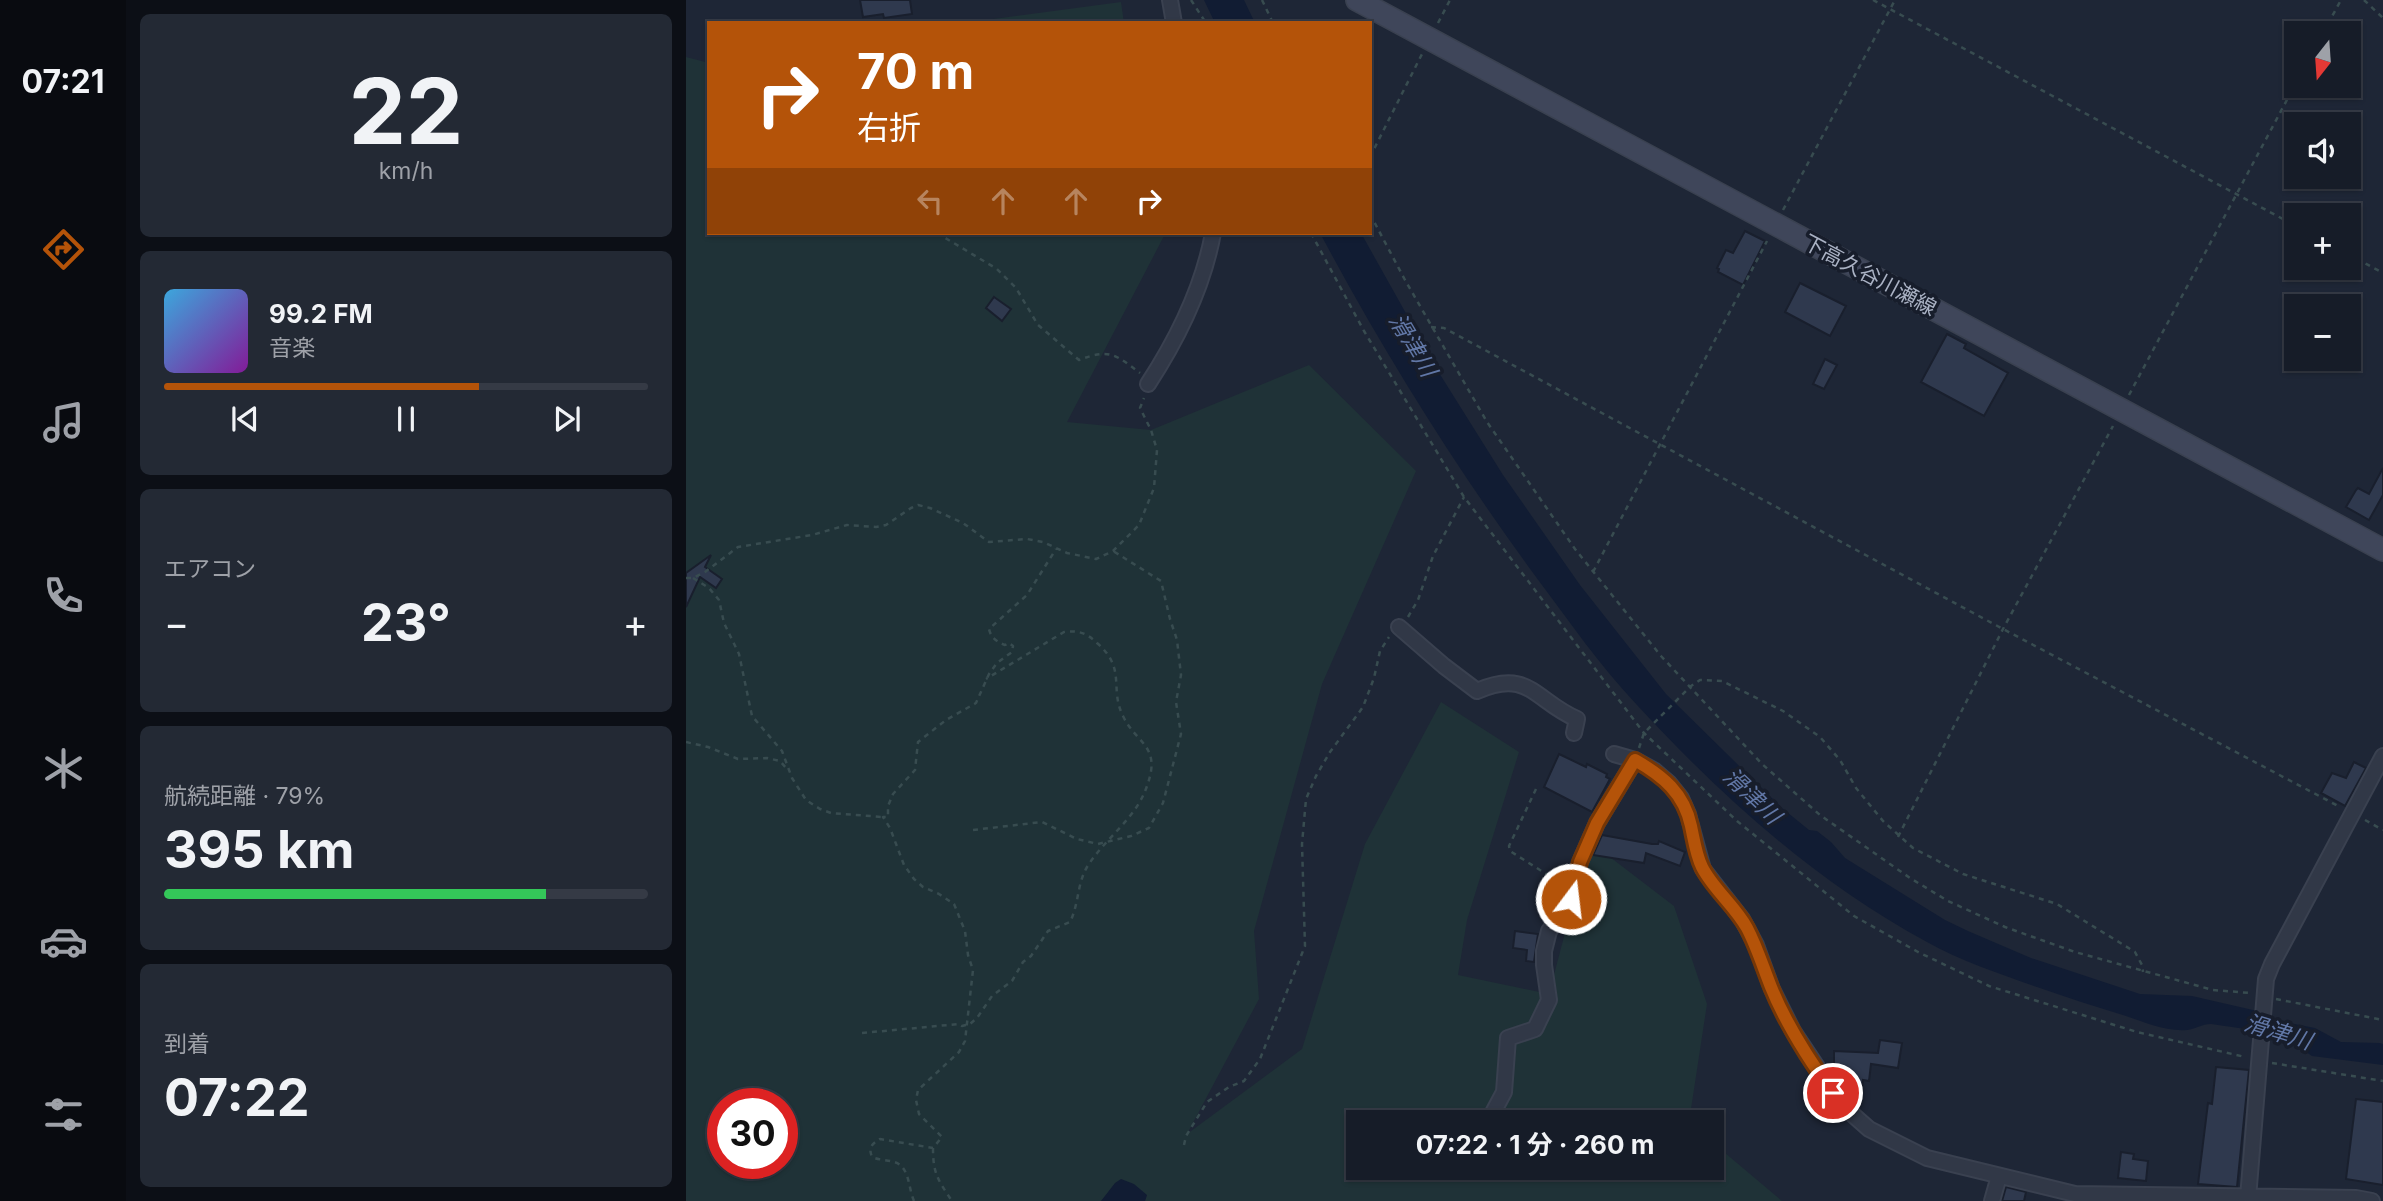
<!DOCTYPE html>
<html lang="ja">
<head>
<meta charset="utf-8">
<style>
  :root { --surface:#161c28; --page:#232934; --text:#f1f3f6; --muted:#9ea1a8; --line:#353a45; --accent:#b45309 }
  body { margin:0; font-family:Inter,"Noto Sans JP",sans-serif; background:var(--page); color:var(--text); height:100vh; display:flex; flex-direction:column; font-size:26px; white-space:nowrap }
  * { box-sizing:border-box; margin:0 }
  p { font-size:23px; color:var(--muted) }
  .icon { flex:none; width:38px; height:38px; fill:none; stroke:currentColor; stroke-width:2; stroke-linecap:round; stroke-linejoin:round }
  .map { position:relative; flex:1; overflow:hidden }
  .panel { display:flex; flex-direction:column; gap:14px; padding:14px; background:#0c0f16; width:560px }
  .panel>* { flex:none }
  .guide { position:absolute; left:21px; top:21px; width:665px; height:214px; border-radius:0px; box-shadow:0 2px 5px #0004,0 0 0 2px var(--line); background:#b45309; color:#fff; overflow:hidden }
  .needle { width:46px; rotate:197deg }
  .buttons { position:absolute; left:1598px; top:21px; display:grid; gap:14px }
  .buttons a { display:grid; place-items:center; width:77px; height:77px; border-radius:0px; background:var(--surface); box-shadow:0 2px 5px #0004,0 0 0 2px var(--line); font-size:35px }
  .speed { position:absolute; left:21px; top:1088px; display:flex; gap:14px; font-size:35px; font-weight:700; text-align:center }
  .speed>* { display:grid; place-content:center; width:91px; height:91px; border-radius:50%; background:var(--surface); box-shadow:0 2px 5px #0004,0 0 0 2px var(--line); line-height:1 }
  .speed .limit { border:10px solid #d22; background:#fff; color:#111 }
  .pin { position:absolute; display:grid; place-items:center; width:60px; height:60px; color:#fff; margin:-30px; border:4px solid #fff; border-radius:50%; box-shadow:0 2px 7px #0007 }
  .me { position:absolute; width:77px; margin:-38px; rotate:15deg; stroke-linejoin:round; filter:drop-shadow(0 0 5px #0008) }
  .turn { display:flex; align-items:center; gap:24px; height:147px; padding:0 35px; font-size:32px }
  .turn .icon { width:91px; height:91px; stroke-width:2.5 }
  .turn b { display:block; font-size:49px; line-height:60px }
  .lanes { display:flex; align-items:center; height:66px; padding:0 35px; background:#0003; justify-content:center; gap:35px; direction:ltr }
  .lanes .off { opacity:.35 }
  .big { font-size:52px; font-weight:700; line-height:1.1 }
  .panel .card { flex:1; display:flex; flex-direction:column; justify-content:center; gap:10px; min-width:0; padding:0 24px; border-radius:10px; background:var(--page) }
  .panel .dial { align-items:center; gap:0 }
  .dial b { font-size:91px; line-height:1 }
  .song { display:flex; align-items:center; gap:21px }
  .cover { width:84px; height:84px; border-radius:10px; background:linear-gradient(135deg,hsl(200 70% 55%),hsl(290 70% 35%)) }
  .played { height:7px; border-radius:4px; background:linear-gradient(90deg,var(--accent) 65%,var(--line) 65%) }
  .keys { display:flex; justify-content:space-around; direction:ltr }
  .heat { display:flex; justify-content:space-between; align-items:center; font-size:38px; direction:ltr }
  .charge { height:10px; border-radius:5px; background:linear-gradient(90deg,#34c759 79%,var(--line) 0) }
  .trip { position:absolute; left:660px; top:1110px; width:378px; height:70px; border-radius:0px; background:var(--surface); box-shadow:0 2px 5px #0004,0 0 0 2px var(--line); font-weight:700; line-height:70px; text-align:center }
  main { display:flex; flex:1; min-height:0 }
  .tabs { display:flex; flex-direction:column; width:126px; justify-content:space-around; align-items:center; background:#090b10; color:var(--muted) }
  .tabs .icon { width:49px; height:49px }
  .tabs .current { color:var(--accent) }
  .tabs b { font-size:32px; color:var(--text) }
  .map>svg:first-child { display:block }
  .green { fill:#1f3237; fill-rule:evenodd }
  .water { fill:#111c33 }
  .building { fill:#2f394e; stroke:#191f2d; stroke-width:2 }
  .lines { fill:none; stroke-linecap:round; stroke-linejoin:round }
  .minor-casing { stroke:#3a4150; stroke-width:18 }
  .secondary-casing { stroke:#3a4150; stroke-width:24 }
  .path { stroke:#384c50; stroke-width:2.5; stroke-dasharray:5 5; stroke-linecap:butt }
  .minor { stroke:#313847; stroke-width:14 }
  .secondary { stroke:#3f465a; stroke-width:21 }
  .route-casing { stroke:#753606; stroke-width:18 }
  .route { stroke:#b45309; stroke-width:12 }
  .labels { text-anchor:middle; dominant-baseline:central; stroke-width:7; stroke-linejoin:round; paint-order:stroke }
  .street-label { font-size:21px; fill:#aab2c4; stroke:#171d2b }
  .water-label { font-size:23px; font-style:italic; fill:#6177a6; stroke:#171d2b }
</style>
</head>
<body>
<main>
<nav class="tabs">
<b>07:21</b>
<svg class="icon current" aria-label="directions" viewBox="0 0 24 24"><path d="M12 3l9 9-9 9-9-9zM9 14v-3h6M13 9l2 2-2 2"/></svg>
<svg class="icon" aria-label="music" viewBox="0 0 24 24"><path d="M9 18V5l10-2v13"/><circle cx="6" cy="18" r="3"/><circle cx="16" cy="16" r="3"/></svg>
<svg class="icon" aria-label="phone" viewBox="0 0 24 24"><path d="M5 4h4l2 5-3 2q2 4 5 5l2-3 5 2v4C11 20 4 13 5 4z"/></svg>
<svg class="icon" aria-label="climate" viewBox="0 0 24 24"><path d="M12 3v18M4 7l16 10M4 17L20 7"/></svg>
<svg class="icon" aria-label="car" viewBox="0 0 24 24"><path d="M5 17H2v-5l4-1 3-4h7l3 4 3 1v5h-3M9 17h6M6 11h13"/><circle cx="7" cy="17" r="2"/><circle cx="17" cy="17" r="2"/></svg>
<svg class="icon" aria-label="filters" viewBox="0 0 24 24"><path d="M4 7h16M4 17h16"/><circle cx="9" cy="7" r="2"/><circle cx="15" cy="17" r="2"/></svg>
</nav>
<section class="panel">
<div class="card dial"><b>22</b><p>km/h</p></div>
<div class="card">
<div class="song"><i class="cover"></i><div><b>99.2 FM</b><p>音楽</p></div></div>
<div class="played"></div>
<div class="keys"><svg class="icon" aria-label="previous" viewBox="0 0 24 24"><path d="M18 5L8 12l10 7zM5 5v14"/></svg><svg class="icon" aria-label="pause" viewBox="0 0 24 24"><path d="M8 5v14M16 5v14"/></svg><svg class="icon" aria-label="next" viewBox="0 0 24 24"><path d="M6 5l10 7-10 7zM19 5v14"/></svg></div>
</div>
<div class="card"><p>エアコン</p>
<div class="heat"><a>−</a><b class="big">23°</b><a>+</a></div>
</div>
<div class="card"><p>航続距離 · 79%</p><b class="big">395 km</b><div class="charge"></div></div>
<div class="card"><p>到着</p><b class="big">07:22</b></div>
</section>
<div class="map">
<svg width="1697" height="1201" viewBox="0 0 1697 1201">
  <rect width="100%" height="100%" fill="#1e2636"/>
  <path class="green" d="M435,2l3,21h-161z
    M0,57l23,6v170h454l1,3 -97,186 84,8 158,-65 107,106 -94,213 -68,247 5,68 -72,135 115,-85 63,-205 76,-142 78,50 -52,168 -9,55 91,19 40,-153 85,65 33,98 -18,118h-331v45h354v-25l70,59h-637l2,-6 -42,3 -4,3h-415zM37,1104h59v60h-59z"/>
  <path class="water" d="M518,0h40l11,23h-40z
    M634,233h41l80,143 62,99 77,110 86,109 116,114 27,22 8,1 14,11 14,16 100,62 23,11 63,27 109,36 52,2 74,17 3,6 46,9 26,14 39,1 3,1v21l-71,-9 -32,-22 -69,-10c-9,0 -16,5 -24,6 -20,2 -43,-8 -61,-14 -30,-9 -60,-19 -89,-29 -37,-13 -76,-26 -110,-45 -111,-60 -205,-145 -290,-237 -37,-39 -68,-84 -101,-128 -80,-109 -152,-224 -216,-344z
    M435,1179l13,5 13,11 -2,6h-44l14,-18z"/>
  <path class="building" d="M174,0h50l2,14 -28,4 -1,-4 -20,3z
    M1059,231l20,10 -22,44 -25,-13 1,-3 -2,-1 9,-18 7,3z
    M1114,283l46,23 -16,30 -45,-24z
    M308,297l17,12 -9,12 -16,-13z
    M1261,334l19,10 -2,4 44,25 -24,43 -63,-34z
    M1139,359l12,6 -13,24 -11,-5z
    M1697,468v27l-14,25 -23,-13 10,-17 2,-2 11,6z
    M25,555l-6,12 17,12 -6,9 -16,-11 -14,30v-34z
    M873,754l27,13 1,-3 20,10 -1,3 4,2 -18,33 -48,-25z
    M1668,762l12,6 -21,38 -24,-13 11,-20 14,5z
    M916,835l50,9h6l1,-3 26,11 -5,14 -34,-13 -2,10 -51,-8z
    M829,931l23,3 -4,28 -8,-1 1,-11 -14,-2z
    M1194,1040l22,3 -4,25 -27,-4 -2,17 -6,-1 -2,19 -12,-1 1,-19 -14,-1 -2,-3v-24l44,2z
    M1530,1067l33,3 -12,117 -39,-3 10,-81 4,1z
    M1670,1099l27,3v83l-37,-6z
    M1435,1152l13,2 -1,5 15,2 -2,20 -28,-3z
    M1320,1187l20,5 -2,9h-22z"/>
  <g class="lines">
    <defs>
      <path id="minor" d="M484,0l4,23
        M462,384c30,-46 55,-96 65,-151
        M713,627l45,39 33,25c52,-23 58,10 100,28l-3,14
        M928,754l21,6 20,11 14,12 12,15 7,16 15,55 39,50 14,26 16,44 21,42 50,75 26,23 58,29 148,36 281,4 16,3
        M802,1122l16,-30 4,-54 27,-9 14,-29 -5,-35v-14l5,-20 18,-24 13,-45 17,-39 38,-63
        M1562,1198l18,-219 6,-15 111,-208
        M1306,1201l7,-25"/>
      <path id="secondary" d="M671,0l1026,550"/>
    </defs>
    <use href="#minor" class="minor-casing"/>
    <use href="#secondary" class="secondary-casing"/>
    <path class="path" d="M505,0l15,23
      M576,0l11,23
      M1187,0l423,226
      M1678,0l19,18
      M752,23l12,-23
      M1637,33l18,-33
      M684,157l52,-103
      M1097,210l112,-210
      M684,214l35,66 82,142 88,127 86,107 101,108 58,51 90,63 38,23 57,26 70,25 138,38 37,3
      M251,233l60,36 19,19 22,37 41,35c31,-12 37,-5 61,13
      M625,233l53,98 100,166 180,236 93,88 117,95 64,36 71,34 148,46 108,25
      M1662,254l35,19
      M745,327l13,1 559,301 337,178
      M1443,395l167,-312
      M907,572l174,-331
      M0,578h7l12,-6 33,-25 74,-12 35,-10 29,2 10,-2 25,-17 7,-3 12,3 33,15 26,19 38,-3 16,3 24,11 29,6 17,-8 26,-26 15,-37 3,-38 -6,-20 -11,-22 4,-10
      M7,578l16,10 10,12 5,23 15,31 13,62 30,35 10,27 14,22 14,9 11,4 51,4
      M722,617l10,-17 15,-44 31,-59
      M0,742l22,5 30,12 29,-1 13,3 7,8
      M953,748l5,-15 47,-47 9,-6 22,1 61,30 37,26 20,23 16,28 27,33 30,27 50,26 94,30 78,48 7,13 1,7
      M850,789l-27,57 1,5 41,26 9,2
      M1679,820l18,10
      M287,830l69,-8 35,17 21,5 33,-8 18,-8 14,-25 18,-69 -5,-32 5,-27 -4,-35 -7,-21 -9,-38 -48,-30
      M1212,837l105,-208 110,-203
      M1590,999l107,21
      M176,1033l97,-9 3,2 8,-2 7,-6 15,-22 20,-15 11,-19 8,-6 17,-25 22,-9c9,-18 7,-38 17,-55 18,-29 49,-48 60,-81 15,-41 -11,-42 -24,-70 -14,-28 4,-47 -26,-73 -10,-10 -19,-13 -33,-11l-78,47
      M1586,1063l111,18
      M498,1145l2,-9 21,-34 22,-15 15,-6 16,-22 45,-113 -3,-102 4,-45 10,-23 14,-24 33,-45 11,-29 6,-27 9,-14
      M247,1148c0,26 5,32 19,53
      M228,1201c-6,-13 -4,-35 -20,-39 -7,-2 -15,-2 -22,-5 -4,-10 0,-13 8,-18l53,9 9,-11 -23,-23 -3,-14 2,-10 41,-38 6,-11 8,-71 -5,-15 -3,-24 -11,-27 -15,-10 -16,-7 -9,-8 -10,-14 -14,-37 -7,-11h5v-11l5,-12 22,-24 3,-28 28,-22 30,-17 13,-29 8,-11 15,-11 1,-6 -4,-3 -4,2c-9,-4 -14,-7 -16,-16l38,-34 29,-46"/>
    <use href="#minor" class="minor"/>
    <use href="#secondary" class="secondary"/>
  </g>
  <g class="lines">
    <defs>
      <path id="route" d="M885,899l9,-37 17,-39 38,-63c28,16 49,33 56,66 3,14 5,29 11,41 11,22 33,39 45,61 10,19 16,39 24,59 15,37 38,73 62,106"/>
    </defs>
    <use href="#route" class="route-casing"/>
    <use href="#route" class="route"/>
  </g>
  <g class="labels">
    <g class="street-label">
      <text transform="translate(1184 275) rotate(28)">下高久谷川瀬線</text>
    </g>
    <g class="water-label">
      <text transform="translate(727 345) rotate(59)">滑津川</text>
      <text transform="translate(1066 796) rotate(44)">滑津川</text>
      <text transform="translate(1592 1032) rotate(17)">滑津川</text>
    </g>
  </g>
</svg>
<div class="buttons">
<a><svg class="needle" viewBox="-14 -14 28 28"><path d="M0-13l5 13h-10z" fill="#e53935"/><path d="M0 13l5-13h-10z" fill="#9ea1a8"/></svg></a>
<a><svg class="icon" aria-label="sound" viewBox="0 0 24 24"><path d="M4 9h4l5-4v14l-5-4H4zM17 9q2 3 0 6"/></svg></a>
<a>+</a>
<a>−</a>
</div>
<div class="speed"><div class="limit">30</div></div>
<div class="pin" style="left:1147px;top:1093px;background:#d93025"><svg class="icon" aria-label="arrive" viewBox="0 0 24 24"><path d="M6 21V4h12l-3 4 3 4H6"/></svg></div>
<svg class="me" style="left:885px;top:899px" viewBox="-20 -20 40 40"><circle r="17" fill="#b45309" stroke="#fff" stroke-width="3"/><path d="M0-11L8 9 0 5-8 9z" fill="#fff"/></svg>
<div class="trip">07:22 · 1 分 · 260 m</div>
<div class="guide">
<div class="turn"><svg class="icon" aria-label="right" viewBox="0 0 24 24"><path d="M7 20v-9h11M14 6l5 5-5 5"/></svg><div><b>70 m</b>右折</div></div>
<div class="lanes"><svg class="icon off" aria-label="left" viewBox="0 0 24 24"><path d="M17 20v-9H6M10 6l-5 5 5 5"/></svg><svg class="icon off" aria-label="ahead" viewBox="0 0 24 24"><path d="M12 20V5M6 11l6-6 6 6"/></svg><svg class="icon off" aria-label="ahead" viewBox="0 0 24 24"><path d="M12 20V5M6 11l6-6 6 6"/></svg><svg class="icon" aria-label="right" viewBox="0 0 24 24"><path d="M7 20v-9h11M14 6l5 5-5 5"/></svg></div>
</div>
</div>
</main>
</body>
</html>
